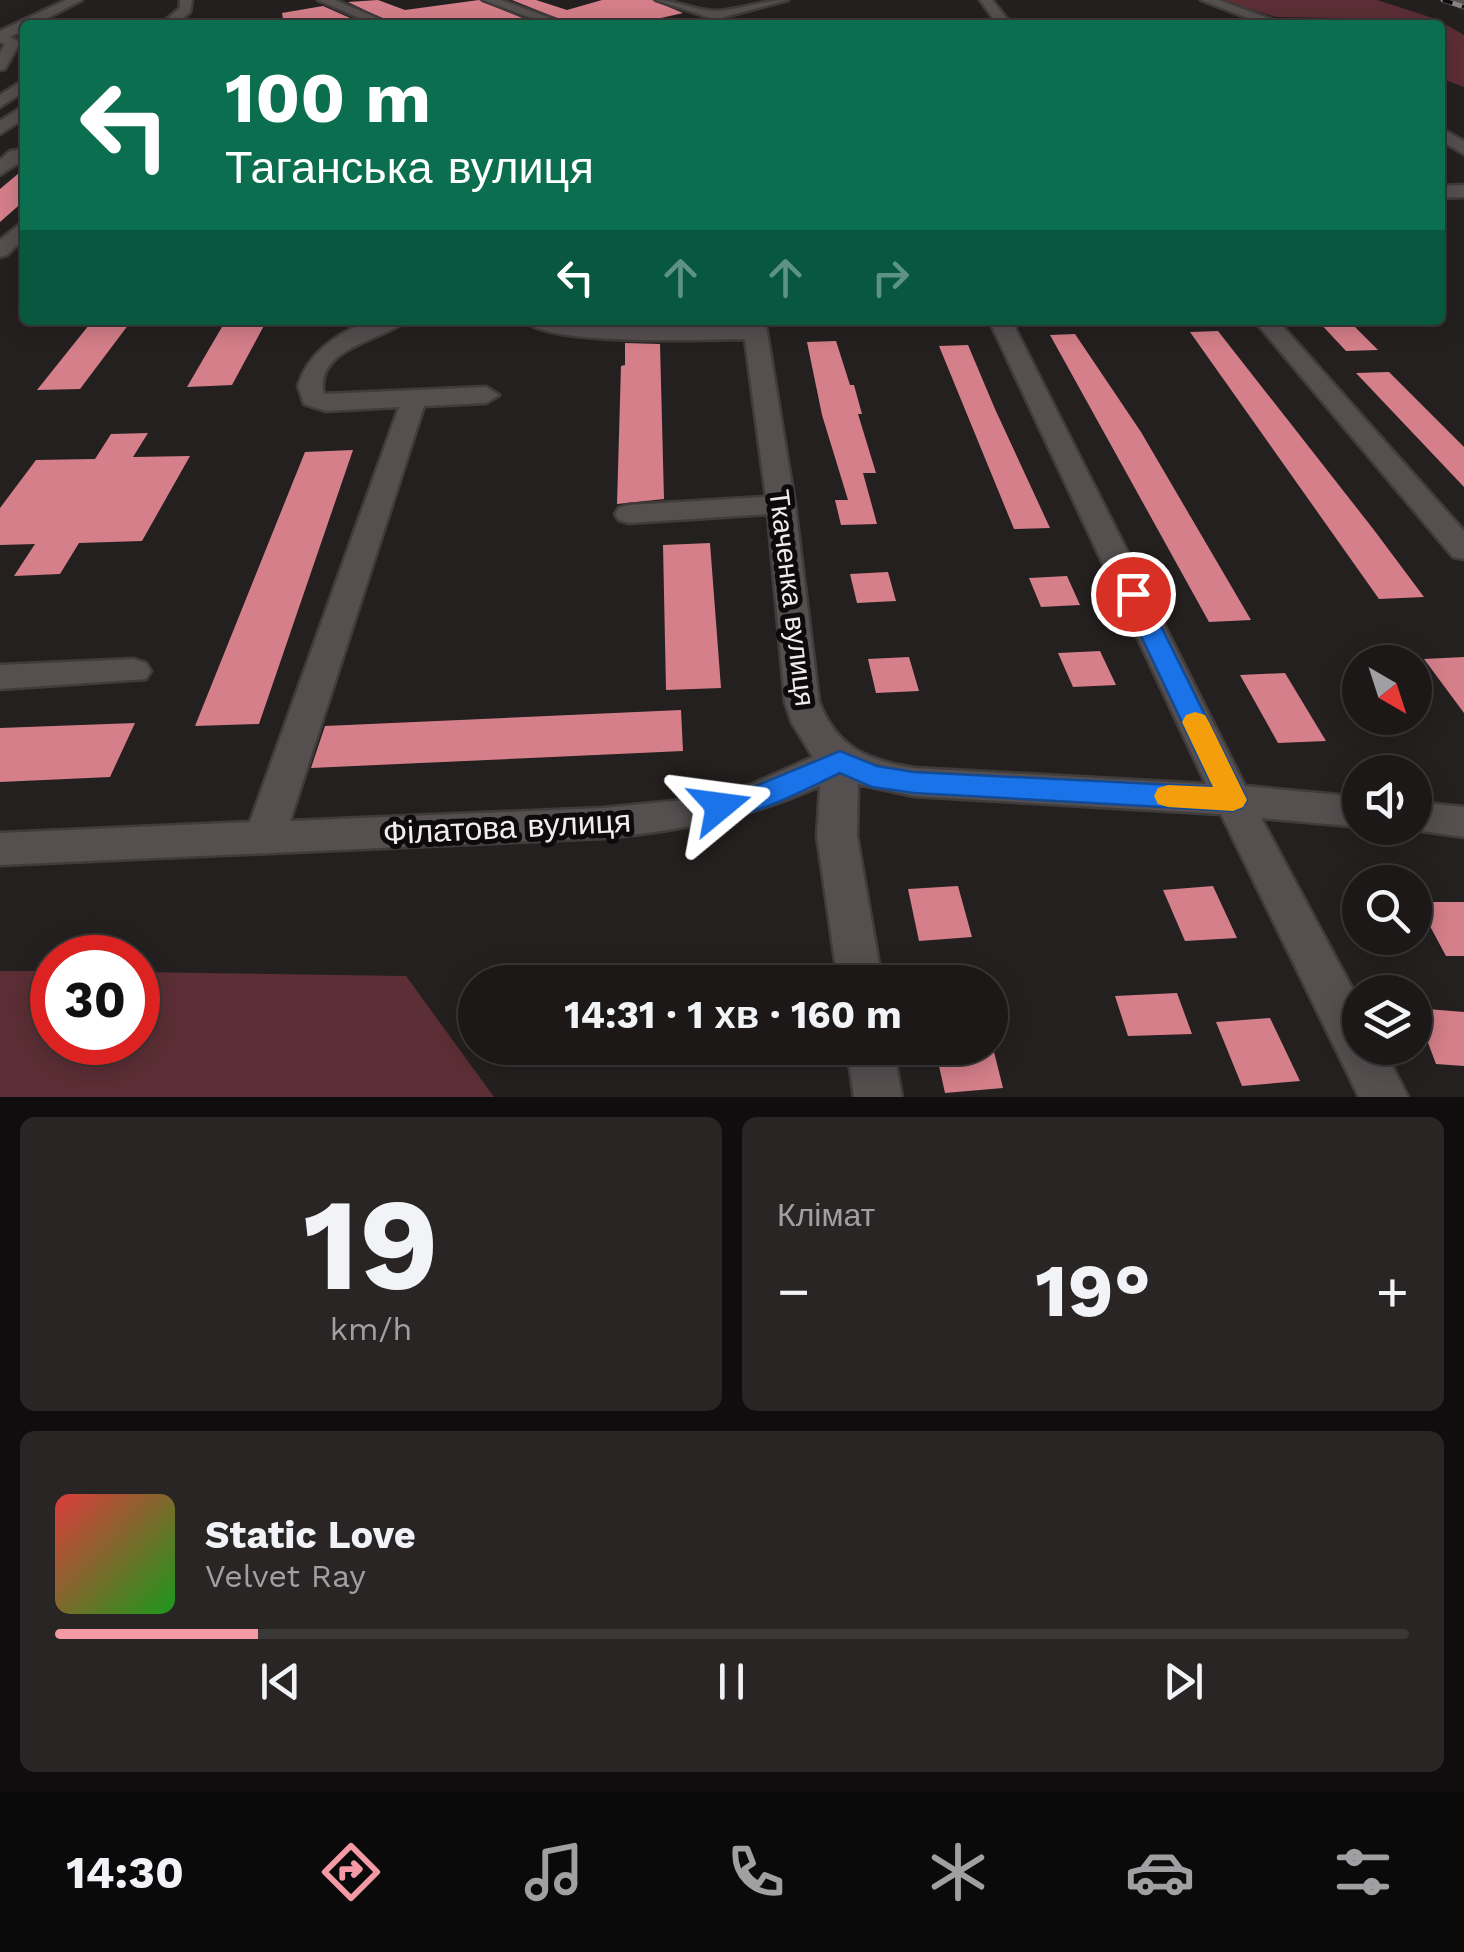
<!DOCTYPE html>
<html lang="uk">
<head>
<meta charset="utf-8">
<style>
  :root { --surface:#1c1818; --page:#292525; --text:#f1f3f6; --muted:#a0a0a2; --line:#3a3737; --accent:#f49aa5 }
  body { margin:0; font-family:"Work Sans",sans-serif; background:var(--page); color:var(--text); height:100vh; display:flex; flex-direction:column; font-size:38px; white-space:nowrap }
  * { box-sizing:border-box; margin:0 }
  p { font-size:32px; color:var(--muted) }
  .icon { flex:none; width:55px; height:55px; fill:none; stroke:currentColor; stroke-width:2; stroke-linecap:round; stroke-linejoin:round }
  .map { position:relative; height:1097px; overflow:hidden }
  .details { display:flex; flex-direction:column; gap:20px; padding:20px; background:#0f0d0d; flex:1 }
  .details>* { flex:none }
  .top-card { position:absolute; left:20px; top:20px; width:1425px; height:305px; border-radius:10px; box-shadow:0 5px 25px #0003,0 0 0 2px var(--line); background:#0b6e4f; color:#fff; overflow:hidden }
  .needle { width:65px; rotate:141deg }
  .buttons { position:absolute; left:1342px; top:645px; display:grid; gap:20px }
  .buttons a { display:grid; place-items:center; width:90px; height:90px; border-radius:50%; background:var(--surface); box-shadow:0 5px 25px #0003,0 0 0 2px var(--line); font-size:50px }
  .speed { position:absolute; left:30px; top:935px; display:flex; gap:20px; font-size:50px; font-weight:700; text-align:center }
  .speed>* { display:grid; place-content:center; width:130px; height:130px; border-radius:50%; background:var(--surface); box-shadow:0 5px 25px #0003,0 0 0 2px var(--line); line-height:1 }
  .speed .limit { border:15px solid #d22; background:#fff; color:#111 }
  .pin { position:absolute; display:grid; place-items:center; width:85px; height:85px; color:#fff; margin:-42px; border:5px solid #fff; border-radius:50%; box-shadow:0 2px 10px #0007 }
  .me { position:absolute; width:110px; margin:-55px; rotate:74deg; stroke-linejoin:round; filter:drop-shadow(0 0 8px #0008) }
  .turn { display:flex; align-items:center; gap:35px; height:210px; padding:0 40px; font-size:45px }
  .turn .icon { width:130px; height:130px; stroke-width:2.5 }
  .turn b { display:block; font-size:70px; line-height:85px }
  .lanes { display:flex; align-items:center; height:95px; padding:0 40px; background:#0003; justify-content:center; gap:50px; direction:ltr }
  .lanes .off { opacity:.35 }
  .big { font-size:75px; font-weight:700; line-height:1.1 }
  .details .card { flex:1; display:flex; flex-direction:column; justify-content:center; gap:15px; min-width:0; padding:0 35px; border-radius:15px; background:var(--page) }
  .details .dial { align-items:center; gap:0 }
  .dial b { font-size:130px; line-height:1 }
  .song { display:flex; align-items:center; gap:30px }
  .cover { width:120px; height:120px; border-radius:15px; background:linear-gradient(135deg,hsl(0 70% 55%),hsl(120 70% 35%)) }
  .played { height:10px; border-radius:5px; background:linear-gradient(90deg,var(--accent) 15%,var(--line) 15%) }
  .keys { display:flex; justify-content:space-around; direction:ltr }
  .heat { display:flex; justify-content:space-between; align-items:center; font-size:55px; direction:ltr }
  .details .tiles { flex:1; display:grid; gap:20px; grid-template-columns:1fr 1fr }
  .card:last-child { grid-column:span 2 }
  .trip { position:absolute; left:458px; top:965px; width:550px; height:100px; border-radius:50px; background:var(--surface); box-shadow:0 5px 25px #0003,0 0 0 2px var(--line); font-weight:700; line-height:100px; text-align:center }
  .menu { display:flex; height:160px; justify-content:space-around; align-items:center; background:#0b0a0a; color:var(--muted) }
  .menu .icon { width:70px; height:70px }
  .menu .on { color:var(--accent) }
  .menu b { font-size:45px; color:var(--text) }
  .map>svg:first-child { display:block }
  .green { fill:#5c2e35 }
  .building { fill:#d57f8a }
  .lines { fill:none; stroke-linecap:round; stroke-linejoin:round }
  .minor-casing { stroke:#403c3c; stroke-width:5 }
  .minor { fill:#554f50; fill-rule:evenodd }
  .rail-casing { stroke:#878383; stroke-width:5 }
  .rail { stroke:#0c0a0a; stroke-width:4; stroke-dasharray:10; stroke-linecap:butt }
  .route { fill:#1a73e8; stroke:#114b97; stroke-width:2.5 }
  .slow { fill:#f59e0b }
  .labels { text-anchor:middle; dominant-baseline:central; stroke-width:10; stroke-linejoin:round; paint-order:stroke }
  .street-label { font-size:28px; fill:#efecec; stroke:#0c0a0a }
  .near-street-label { font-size:32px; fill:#efecec; stroke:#0c0a0a }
</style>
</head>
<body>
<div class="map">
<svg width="1464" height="1097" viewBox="0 0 1464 1097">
  <rect width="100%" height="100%" fill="#252020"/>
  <path class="green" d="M1220,0h157l59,19 28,16v52l-24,-9v-53h-82l-16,-7 -66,-1z
    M0,971h52v71h86v-70l268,4 88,121h-494z"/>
  <path class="building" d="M378,0l27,10 74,-10 60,25h-143l-48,-23z
    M512,0h24l31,10 35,-10h50l31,13 -53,12h-56z
    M323,6l43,19h-82l-2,-12z
    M25,168v32l-25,22v-33z
    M93,320h39l-52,69 -43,1z
    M226,320h41l-35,65 -45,2z
    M1318,321h31l29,29 -32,1z
    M1218,331l156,199 50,67 -45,2 -189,-267z
    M1075,334l66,98 110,188 -42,2 -159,-287z
    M836,341l14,44h4l8,29h-4l18,59h-13l14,51 -36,1 -6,-25h13l-26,-85 -15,-73z
    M625,343l35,1 4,155 -47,5 4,-138 4,-1z
    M968,345l27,64 55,119 -36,1 -75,-183z
    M1389,372l75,75v40l-108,-114z
    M148,433l-15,24 57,-1 -48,85 -63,2 -19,31 -46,2 21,-32 -35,1v-37l36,-48 59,-1 16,-25z
    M353,450l-94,274 -64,2 110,-274z
    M710,543l11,145 -55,2 -3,-145z
    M888,572l8,29 -39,2 -7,-29z
    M1067,576l13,29 -39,2 -12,-29z
    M1100,651l16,34 -43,2 -15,-34z
    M909,657l10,34 -43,2 -8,-34z
    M1464,657v56l-40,-54z
    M1285,673l41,68 -48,2 -38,-68z
    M681,710l2,41 -372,17 14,-42z
    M135,723l-25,54 -110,5v-54z
    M958,886l14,51 -53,4 -11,-52z
    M1213,886l24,52 -52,3 -22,-51z
    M1417,902h47v54h-18z
    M1177,993l15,41 -64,2 -13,-40z
    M1415,1008l49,4v54l-28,-2z
    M1270,1018l30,63 -58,5 -26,-64z
    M935,1048h58l10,40 -58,5z"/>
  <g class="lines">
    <defs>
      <path id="minor" d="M66,0h16l-48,25h-9v4l-15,8 10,5 -15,27 -5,1v-17l5,-9 -5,-2v-11z
        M180,0h12l-2,12 -15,13h-15l20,-17z
        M318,0h17l58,25h-18z
        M483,0h18l69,25h-20z
        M656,0c21,0 42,12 62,11 24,-2 46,-11 70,-11l-64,17 7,8h-14l-7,-7z
        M980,0h12l20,25h-14z
        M1201,0h18l67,25h-20z
        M1448,0h16v7z
        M25,79v12l-25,16v-12z
        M25,105v13l-25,16v-13z
        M1440,128l24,13v13l-24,-14z
        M25,149v10l-25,16v-15l10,-9z
        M1464,185v12l-24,1v-12z
        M25,220v17l-18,18 -7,2v-17z
        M371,320h36c-21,20 -94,27 -83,74l162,-7 13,8 -13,8 -62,3 -134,415 313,-13 81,-8 66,-15 63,-28 -21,-34 -7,-21 -17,-188 -139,9 -10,-3 -4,-6 4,-6 10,-3 137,-8 -21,-158c-42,0 -195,8 -222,-19h50l34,6 136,-1v-5h22l30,185 24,197c18,46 48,58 95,66l292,16 -217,-464h22l234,466 115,11v30l-99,-9 99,185v45h23l25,49h-49l-138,-283 -307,-18 -56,-12 -1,52 25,146h-44l-21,-146 3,-50c-71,32 -140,45 -217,52l-603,27v-32l250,-11 149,-415 -73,4 -22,-7 -6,-18c10,-34 41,-54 73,-66z
        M1254,320h23l187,211v28l-11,-2z
        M134,659l12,4 5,8 -5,8 -146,10v-24z
        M1415,802l49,5v30l-63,-9h14z
        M847,1048h46l9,49h-48z"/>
    </defs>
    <use href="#minor" class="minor-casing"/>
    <use href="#minor" class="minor"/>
    <defs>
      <path id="rail" d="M1443,0l21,7"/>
    </defs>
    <use href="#rail" class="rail-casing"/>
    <use href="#rail" class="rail"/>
  </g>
  <path class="route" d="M1133,586l12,8 102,206 -4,7 -10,4 -319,-18 -42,-6 -32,-14c-31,14 -98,52 -130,42l-4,-9 4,-8 41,-10 89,-37 37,15 37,6 299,15 -92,-193z"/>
  <path class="slow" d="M1195,712l10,3 4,7 38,78 -4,7 -10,4 -65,-4 -10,-3 -4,-8 4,-8 10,-3 45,2 -31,-65 4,-7z"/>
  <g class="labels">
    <g class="street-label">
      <text transform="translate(792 598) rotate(83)">Ткаченка вулиця</text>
    </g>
    <g class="near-street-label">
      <text transform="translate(507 827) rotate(-3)">Філатова вулиця</text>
    </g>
  </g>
</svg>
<div class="buttons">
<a><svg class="needle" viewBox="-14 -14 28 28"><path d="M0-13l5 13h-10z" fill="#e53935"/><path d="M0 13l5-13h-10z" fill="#a0a0a2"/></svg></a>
<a><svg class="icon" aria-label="sound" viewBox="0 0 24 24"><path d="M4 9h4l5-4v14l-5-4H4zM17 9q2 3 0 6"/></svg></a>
<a><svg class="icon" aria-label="search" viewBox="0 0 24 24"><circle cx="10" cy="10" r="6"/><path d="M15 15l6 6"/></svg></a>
<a><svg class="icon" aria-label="layers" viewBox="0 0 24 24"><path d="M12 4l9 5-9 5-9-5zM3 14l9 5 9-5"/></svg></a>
</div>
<div class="speed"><div class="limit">30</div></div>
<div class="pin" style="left:1133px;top:594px;background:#d93025"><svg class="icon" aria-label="arrive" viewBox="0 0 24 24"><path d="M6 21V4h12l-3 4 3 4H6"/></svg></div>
<svg class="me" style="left:720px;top:806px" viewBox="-20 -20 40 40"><path d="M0-17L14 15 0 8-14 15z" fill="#1a73e8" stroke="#fff" stroke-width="4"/></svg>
<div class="trip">14:31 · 1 хв · 160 m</div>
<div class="top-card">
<div class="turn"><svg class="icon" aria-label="left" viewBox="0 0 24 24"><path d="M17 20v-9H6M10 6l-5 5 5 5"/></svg><div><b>100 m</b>Таганська вулиця</div></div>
<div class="lanes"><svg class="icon" aria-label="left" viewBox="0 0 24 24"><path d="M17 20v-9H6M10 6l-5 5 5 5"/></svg><svg class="icon off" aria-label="ahead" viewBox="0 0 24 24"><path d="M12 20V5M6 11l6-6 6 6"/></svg><svg class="icon off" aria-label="ahead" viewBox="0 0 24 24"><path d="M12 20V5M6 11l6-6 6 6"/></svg><svg class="icon off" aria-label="right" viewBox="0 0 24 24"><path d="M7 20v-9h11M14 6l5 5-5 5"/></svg></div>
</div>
</div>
<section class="details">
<div class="tiles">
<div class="card dial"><b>19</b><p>km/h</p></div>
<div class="card"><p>Клімат</p>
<div class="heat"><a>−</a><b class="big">19°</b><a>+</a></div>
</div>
<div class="card">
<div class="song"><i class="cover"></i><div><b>Static Love</b><p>Velvet Ray</p></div></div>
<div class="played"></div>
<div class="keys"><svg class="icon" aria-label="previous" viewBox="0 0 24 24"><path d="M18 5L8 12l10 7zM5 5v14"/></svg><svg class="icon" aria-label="pause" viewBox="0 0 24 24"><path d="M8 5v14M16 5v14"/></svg><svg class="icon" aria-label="next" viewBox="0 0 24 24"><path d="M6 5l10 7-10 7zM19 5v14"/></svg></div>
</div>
</div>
</section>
<nav class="menu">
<b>14:30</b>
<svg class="icon on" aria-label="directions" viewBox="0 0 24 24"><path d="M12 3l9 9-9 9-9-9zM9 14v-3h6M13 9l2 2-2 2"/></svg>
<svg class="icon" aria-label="music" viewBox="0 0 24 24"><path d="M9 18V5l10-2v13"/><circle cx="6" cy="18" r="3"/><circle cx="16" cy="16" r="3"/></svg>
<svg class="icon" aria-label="phone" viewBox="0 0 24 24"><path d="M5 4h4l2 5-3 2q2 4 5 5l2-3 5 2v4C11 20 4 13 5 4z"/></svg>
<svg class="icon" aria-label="climate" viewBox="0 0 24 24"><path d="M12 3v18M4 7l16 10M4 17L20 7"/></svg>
<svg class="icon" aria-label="car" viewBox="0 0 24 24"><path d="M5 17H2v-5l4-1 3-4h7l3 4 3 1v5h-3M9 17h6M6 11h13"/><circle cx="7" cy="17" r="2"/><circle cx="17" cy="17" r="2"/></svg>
<svg class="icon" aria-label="filters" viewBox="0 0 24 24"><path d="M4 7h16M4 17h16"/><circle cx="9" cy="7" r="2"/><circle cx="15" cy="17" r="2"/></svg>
</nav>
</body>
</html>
